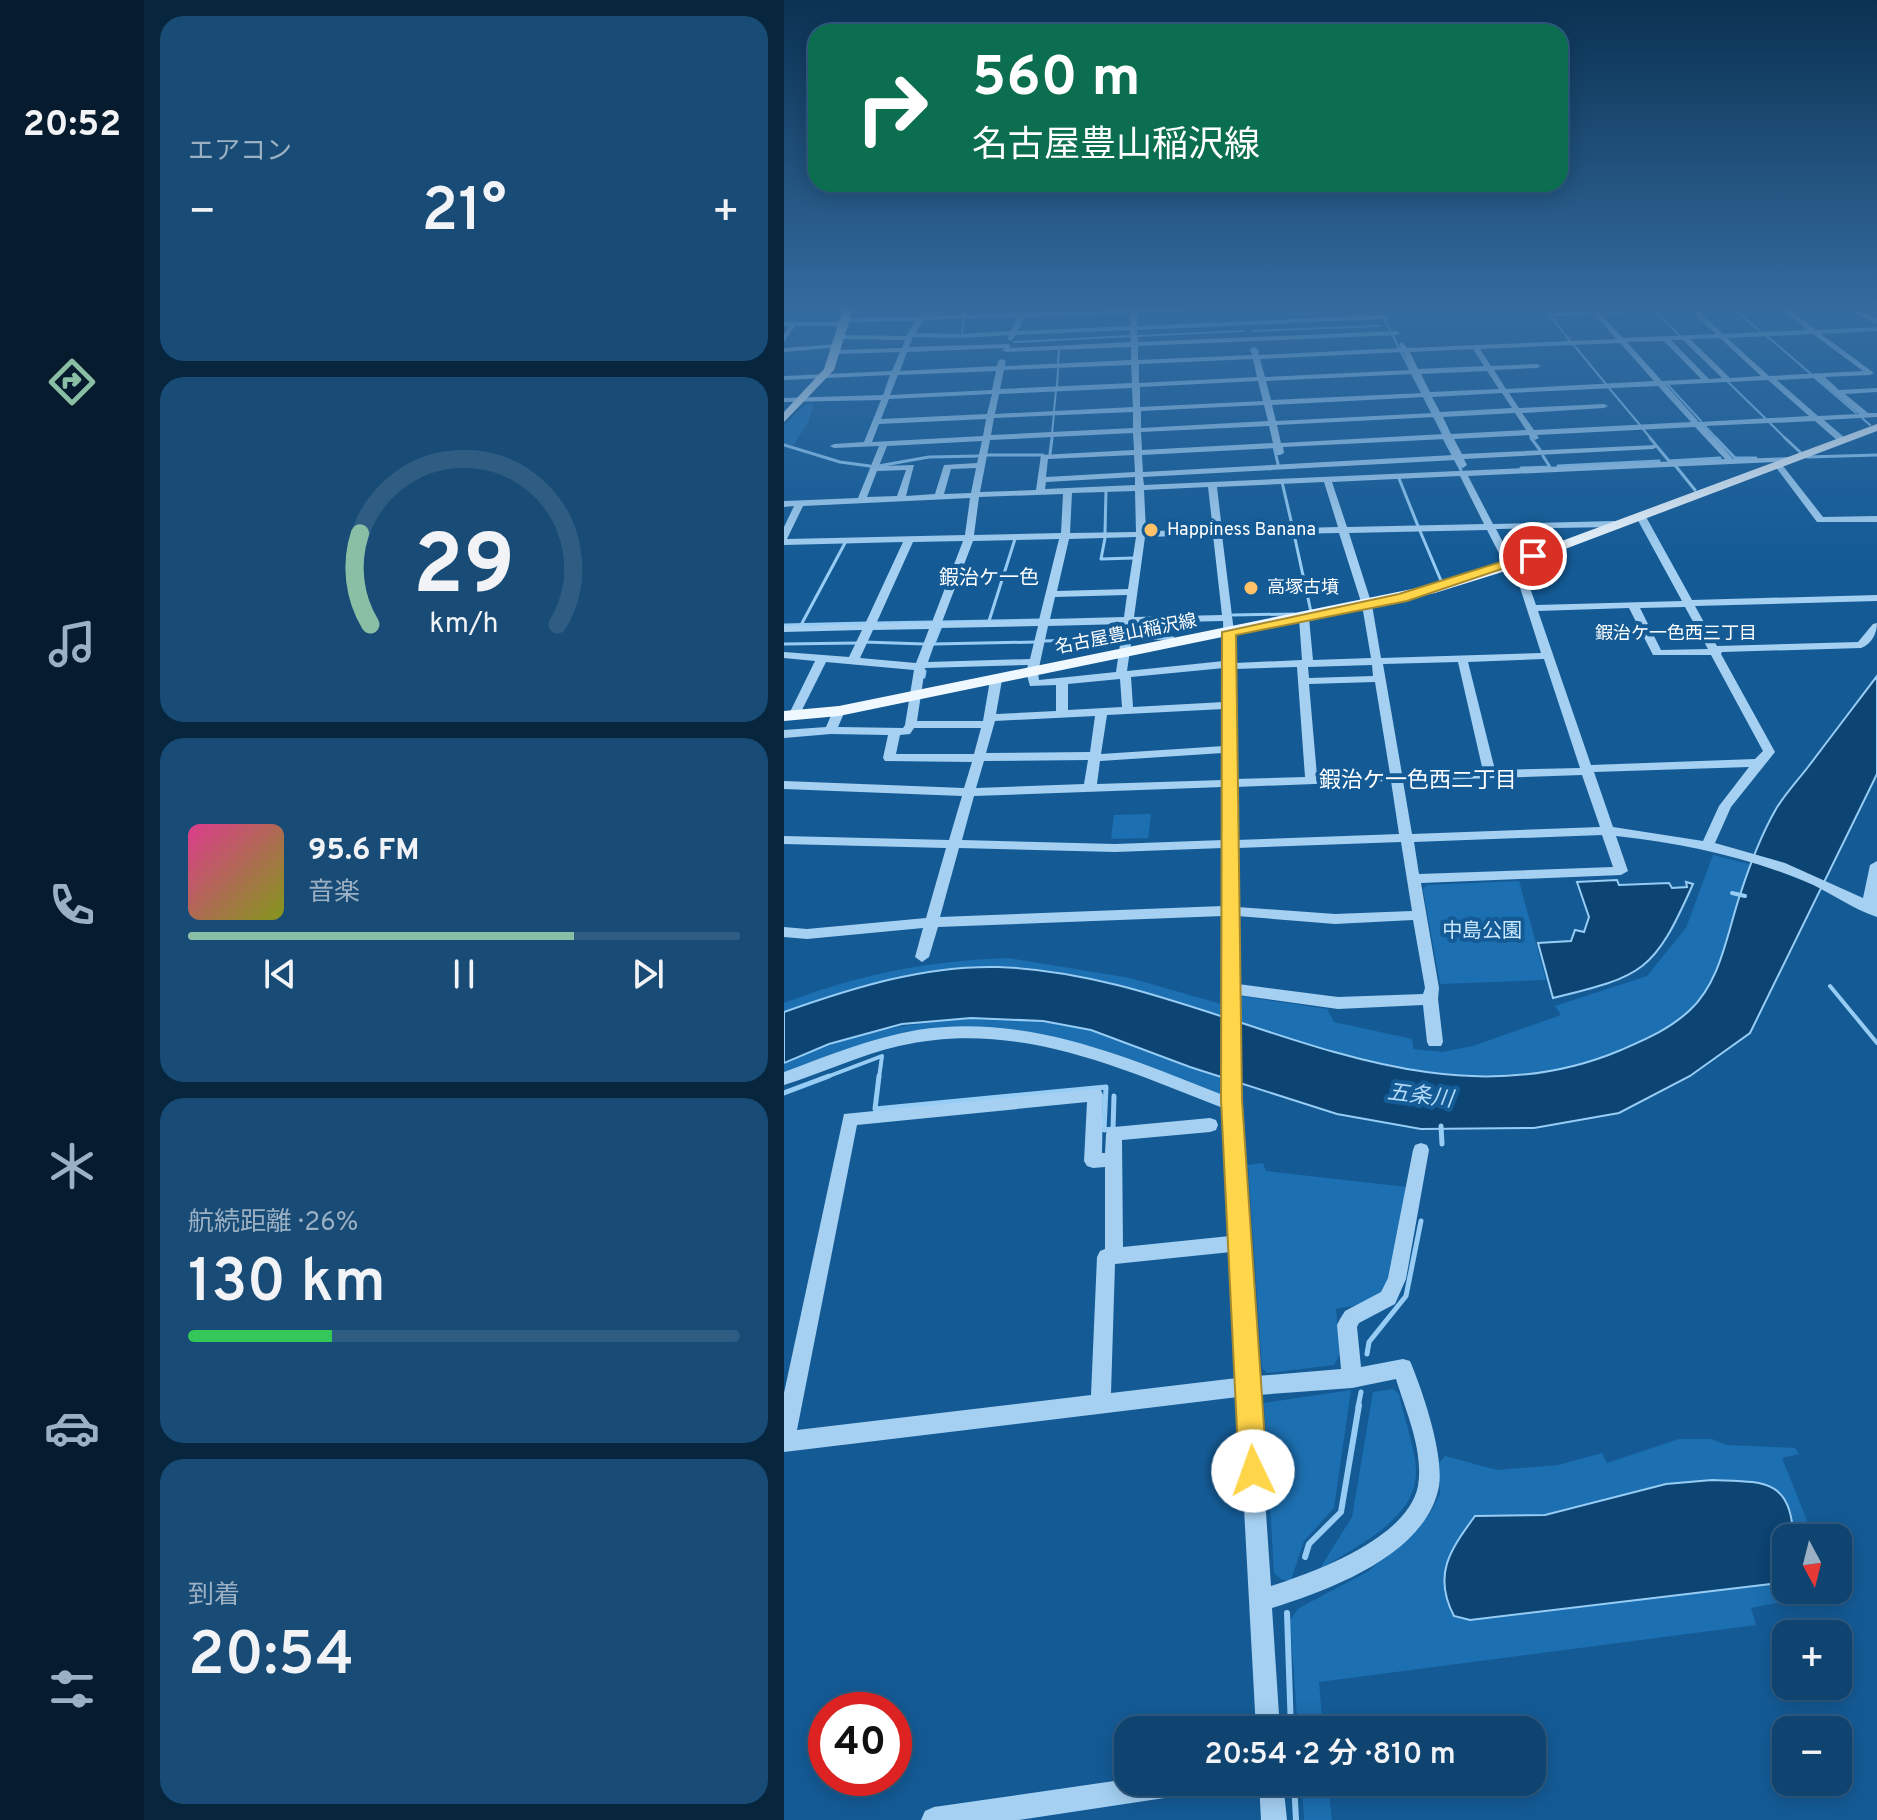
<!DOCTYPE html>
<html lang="ja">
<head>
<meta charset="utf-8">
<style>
  :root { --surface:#0f4470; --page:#184b75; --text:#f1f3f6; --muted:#9bb0c3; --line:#2f5c83; --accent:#8abfa5 }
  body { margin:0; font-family:Overpass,"Noto Sans JP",sans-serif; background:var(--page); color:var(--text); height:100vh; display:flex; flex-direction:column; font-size:30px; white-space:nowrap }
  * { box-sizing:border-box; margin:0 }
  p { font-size:26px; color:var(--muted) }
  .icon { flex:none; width:44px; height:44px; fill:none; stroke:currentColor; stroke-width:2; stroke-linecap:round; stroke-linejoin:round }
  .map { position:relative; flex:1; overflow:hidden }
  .panel { display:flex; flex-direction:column; gap:16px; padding:16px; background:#08253e; width:640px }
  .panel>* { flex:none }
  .banner { position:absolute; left:24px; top:24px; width:760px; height:168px; border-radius:24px; box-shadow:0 4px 20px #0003,0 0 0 2px var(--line); background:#0b6e4f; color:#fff; overflow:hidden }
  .needle { width:52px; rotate:173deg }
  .fabs { position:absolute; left:988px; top:1524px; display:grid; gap:16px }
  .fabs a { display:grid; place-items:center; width:80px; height:80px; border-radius:16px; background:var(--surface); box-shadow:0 4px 20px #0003,0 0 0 2px var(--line); font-size:40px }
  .speed { position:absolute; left:24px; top:1692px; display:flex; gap:16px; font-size:40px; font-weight:700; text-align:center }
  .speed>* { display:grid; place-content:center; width:104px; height:104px; border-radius:50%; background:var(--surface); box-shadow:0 4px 20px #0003,0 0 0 2px var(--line); line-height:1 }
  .speed .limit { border:12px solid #d22; background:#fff; color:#111 }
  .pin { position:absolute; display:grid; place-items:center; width:68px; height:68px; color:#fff; margin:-34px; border:4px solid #fff; border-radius:50%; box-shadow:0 2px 8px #0007 }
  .me { position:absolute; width:88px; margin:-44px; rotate:357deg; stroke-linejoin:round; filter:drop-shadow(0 0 6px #0008) }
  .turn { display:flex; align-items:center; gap:28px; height:168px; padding:0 32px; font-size:36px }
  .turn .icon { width:104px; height:104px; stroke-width:2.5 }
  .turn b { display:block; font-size:56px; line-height:68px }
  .big { font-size:60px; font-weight:600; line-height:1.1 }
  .panel .tile { flex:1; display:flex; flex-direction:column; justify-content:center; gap:12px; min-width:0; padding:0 28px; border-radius:24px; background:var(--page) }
  .panel .dial { align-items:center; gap:0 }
  .dial svg { height:208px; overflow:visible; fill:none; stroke:var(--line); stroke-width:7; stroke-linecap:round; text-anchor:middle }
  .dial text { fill:var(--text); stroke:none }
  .song { display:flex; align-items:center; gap:24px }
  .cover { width:96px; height:96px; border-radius:12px; background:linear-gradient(135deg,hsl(330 70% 55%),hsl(70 70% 35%)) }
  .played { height:8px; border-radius:4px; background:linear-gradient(90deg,var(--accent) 70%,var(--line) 70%) }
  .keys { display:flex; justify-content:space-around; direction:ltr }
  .heat { display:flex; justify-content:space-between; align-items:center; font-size:44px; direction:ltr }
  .charge { height:12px; border-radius:6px; background:linear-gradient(90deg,#34c759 26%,var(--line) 0) }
  .trip { position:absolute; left:330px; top:1716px; width:432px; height:80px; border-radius:24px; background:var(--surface); box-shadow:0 4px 20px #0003,0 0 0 2px var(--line); font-weight:600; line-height:80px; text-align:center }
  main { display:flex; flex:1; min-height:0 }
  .menu { display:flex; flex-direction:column; width:144px; justify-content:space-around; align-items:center; background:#061b2d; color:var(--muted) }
  .menu .icon { width:56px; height:56px }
  .menu .on { color:var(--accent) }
  .menu b { font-size:36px; color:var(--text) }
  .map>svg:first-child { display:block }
  .green { fill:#1c6fb0 }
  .water { fill:#0c4473; stroke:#97cdf5; stroke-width:2 }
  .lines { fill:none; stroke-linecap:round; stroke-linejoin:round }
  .stream-far4 { stroke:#97cdf5; stroke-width:2 }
  .stream-far3 { stroke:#97cdf5; stroke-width:3 }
  .stream-far2 { stroke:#97cdf5; stroke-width:4 }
  .stream-far1 { stroke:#97cdf5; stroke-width:5 }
  .stream { stroke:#97cdf5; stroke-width:6 }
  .minor { fill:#a5d0f2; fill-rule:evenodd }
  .major { fill:#f0f8ff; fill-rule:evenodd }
  .route { fill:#ffd54a; stroke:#a68a30; stroke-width:2 }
  .poi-dot { fill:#ffc266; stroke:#145b96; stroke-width:3 }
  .labels { text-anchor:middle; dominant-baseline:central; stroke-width:8; stroke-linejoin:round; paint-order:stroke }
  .far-poi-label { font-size:18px; fill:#fff; stroke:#145b96; text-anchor:start }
  .far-neighbourhood-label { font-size:18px; fill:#fff; stroke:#145b96 }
  .far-street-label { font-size:18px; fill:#fff; stroke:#145b96 }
  .far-quarter-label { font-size:20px; fill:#fff; stroke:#145b96 }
  .park-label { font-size:20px; fill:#cce8fd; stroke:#145b96 }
  .neighbourhood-label { font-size:22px; fill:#fff; stroke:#145b96 }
  .water-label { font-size:22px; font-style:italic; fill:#b1daf9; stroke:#145b96 }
</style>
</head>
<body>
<main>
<nav class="menu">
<b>20:52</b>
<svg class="icon on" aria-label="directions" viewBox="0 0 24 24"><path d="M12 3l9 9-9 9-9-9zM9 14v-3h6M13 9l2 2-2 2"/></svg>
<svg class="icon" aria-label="music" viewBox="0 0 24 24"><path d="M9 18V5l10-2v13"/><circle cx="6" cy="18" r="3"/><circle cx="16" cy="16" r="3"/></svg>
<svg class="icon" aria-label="phone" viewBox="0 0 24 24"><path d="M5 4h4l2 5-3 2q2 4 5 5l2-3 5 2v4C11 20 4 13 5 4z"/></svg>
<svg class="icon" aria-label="climate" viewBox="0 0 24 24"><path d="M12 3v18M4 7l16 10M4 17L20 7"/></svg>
<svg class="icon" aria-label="car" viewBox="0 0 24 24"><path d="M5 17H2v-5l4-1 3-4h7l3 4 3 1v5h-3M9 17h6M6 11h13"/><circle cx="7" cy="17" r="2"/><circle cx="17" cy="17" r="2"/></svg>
<svg class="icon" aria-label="filters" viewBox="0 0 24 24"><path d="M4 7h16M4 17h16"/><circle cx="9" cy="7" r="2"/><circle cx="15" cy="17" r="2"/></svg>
</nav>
<section class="panel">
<div class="tile"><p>エアコン</p>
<div class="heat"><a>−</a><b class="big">21°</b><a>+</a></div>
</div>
<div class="tile dial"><svg viewBox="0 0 100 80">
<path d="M14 69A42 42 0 1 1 86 69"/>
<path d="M14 69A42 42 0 0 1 10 34" stroke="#8abfa5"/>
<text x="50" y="56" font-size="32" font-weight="700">29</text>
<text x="50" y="72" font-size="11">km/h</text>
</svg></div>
<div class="tile">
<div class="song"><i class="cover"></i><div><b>95.6 FM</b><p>音楽</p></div></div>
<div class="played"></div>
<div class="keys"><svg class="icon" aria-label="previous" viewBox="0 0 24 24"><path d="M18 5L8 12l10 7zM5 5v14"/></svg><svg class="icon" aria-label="pause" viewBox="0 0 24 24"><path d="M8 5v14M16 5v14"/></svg><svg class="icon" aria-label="next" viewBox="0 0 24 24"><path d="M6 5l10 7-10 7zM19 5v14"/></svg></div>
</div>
<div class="tile"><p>航続距離 · 26%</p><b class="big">130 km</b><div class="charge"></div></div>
<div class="tile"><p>到着</p><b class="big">20:54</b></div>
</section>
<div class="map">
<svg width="1093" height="1820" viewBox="0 0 1093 1820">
  <rect width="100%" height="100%" fill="#145b96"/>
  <path class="green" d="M30,403l-6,20 -15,22 -9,-1v-18l21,-21z
    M367,814l-3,24 -37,1 3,-24z
    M929,855l40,10c-20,46 -25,105 -61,144 -18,19 -44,29 -68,39 -124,53 -261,20 -383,-25v-27l86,13 7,13 78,17 1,10 30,3 30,-6 88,-31 -6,-9 92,-30 39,-48z
    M735,881l27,99 -106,4 -17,-95 4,-4z
    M224,958l122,20 91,26 1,13c-89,-28 -189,-63 -283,-47 -52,9 -104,29 -155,42v-9c77,-29 142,-42 224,-45z
    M186,1018l73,3 48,9 131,46 -1,20 -163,-57 -139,-6 -135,43v-13c65,-28 116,-39 186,-45z
    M479,1163l3,8 140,16c-4,26 -8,92 -28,109 -12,9 -28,10 -42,13l4,44 -6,12 -67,8 -5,-5 -14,-203z
    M609,1389l6,5c4,21 18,59 17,79 -1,48 -62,74 -97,97l33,-53 21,-125z
    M567,1390l-17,118 -30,33 -13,39h-9l-8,-7 -10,-170z
    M895,1439h33l14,6 69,3 4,6 -17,4 32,80h-28v52h38l-2,4 -71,14 5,17 -437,57 4,48h-25l-8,-110 9,-12 70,-37 60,-56 11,-21 -2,-30 7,-8 52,14 61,-5 44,-12 5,10z
    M518,1782h26l4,38h-28z"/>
  <path class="water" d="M1093,676v98l-127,259 -60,43 -71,37 -85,15 -113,1 -84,-15 -147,-47 -99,-37 -48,-9 -72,-3 -69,6 -73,20 -45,19v-51c68,-24 141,-47 214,-45 211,6 410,173 623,83 25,-11 49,-21 69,-40 31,-29 37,-77 50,-115 9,-28 21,-60 36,-86 9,-15 22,-29 32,-42 23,-30 46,-61 69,-91z
    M833,880l2,5 50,-2 3,5 15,-1 -1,-5 7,2c-39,88 -49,92 -140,114l-15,-55 33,-2 4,-11 9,2 5,-15 -12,-35z
    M928,1480c48,2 80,-3 81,57l-7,1v38l-7,7 -309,37 -16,-4c-22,-42 -3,-67 21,-100l70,-1 121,-31z"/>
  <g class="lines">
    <path class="stream-far4" d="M594,306l21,42
      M758,306l21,26
      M946,306l30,25
      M912,309l36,-2
      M872,311l23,24
      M818,313l87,-4
      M765,315l42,-2
      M469,331l126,-5
      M178,333l2,-14
      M781,334l5,7
      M353,336l107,-5
      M983,336l44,38
      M230,342l116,-6
      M789,344l33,40
      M617,352l45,88
      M274,363l1,-13
      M1031,378l41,35
      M943,381l38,37
      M884,385l33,36
      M273,387l1,-18
      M825,388l31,37
      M270,411l2,-21
      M1078,418l8,7
      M985,422l18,18
      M921,426l13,14
      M859,429l9,11
      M268,433l2,-19
      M745,434l4,6
      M268,440v-4"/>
    <path class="stream-far3" d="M660,438l17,32
      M747,438l9,12
      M866,438l19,23 51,-3
      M932,438l19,20h21
      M1001,438l15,14
      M0,445l56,17 30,4
      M490,447l4,17
      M266,454l2,-16
      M202,455h57
      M759,456l7,11
      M1023,457l70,-2
      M890,464l21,26
      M94,466l51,-9 50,-1
      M774,466l101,-5
      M737,468l29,-1
      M614,476l20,50
      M498,482l11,47
      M636,531l22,52
      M321,533l1,-43
      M510,534l17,78
      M321,538l-4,21 33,-1
      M449,615l61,-1
      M205,621l26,-82
      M158,622l100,-2
      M90,623l58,-1
      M0,625l83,-2
      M17,625l44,-82
      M346,639l43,-1
      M151,641l6,-15
      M258,641l80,-2
      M80,642l60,2
      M0,644l74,-1
      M150,644l102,-2
      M140,677l1,-6"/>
    <path class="stream-far2" d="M948,893l13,3
      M1046,986l47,57
      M40,1078l58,-22 -3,22"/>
    <path class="stream-far1" d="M95,1076l-4,33 231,-22 -2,43 9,-1 1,-33
      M0,1093l45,-17
      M657,1126l1,18
      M583,1354l2,-12 37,-46 15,-75
      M574,1407l3,-15"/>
    <path class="stream" d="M521,1557l4,-13 32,-32 18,-107
      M503,1613l4,117
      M510,1782l2,38"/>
    <path class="minor" d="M151,306h34l-2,9 52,-2 3,-7h6l-3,7 105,-4v-3h6v3l159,-3 -3,2 -155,5v13l249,-11 3,2 -3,2 -249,11 1,12 259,-11 3,2 -3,2 -259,11v14l114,-5 -2,-6 4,-2 4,2 1,6 142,-7 -2,-4 3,-2 5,6 209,-9 -29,-33h6l30,32 93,-4 -30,-28h7l30,28 85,-4 -31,-24h76l-1,1 25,12v5l-34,-16 -52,3 25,19 61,-3v4l-56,3 53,39 -4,2 -45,2 14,13 38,-2v4l-32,2 23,19h9v4l-53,3 21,18v4h-6l-24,-21 -111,5 29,33 60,-2v4l-13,1 43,55 54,-1v6h-60l-42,-56v-4l-307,14 25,48 121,-3 5,3 -5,3 -118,2 18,34 10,8 12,34 146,-4 -47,-86 5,-3 5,3 47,85 185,-5v6l-182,5 22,40 141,-4 15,-18 4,-1c0,10 -5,21 -16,25l-139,4 -1,2 54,98 -44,55 -16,36 70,20 78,35 7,-33 7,-4v56c-25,-8 -48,-26 -73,-36 -61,-25 -123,-38 -188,-45l12,35 -7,4 -200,8 18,105 -1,11 5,43 -2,4h-12l-2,-4 -4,-37 -85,4 -100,-14 1,105 18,276 84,-7 -4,-44 3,-6 5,-8 36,-19 7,-14 25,-128 2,-5 6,-2 6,2 2,5 -23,129 -11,25 -36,19 -2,4 4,40 42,-8 7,2c13,31 34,93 29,125 -12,68 -109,104 -167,122l8,122h-24l-18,-333 -454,55v-59l60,-279 251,-25 6,1 2,5 -1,58h3l1,-19 2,-5 6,-2 96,-9 6,2 2,5 -2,5 -6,2 -88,8 1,107 107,-11 -7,-128c-104,-41 -209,-89 -324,-62 -40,9 -76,27 -115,39v-13c43,-16 87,-34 133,-42 108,-17 208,26 306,65v-179l-285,11 -9,30 -7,5 -7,-5 8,-29 -116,11 -23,-2v-10l23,2 119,-11 20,-70 -162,-4v-8l165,4 13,-44 -178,-7v-8l180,7 8,-26 -87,-1 -2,-3 5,-23 -57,-1 -47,4v-8l42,-3 7,-16 6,-3 6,3 -7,16 65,1 2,-3 9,-55 -88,-8 -28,56h-8l-2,-2 27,-55 -31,-3v-6l65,5 13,-27 -78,2v-6l81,-2 38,-82 -119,3v-18l10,-21 -10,1v-6l74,-3 21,-52 -45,2 -4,-2 4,-2 30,-2 17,-42 -97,2v-4l99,-3 7,-20 -106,5v-4l108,-5 8,-19 -63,2 -4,-2 4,-2 65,-2 3,-8 -65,-1 -3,-2 3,-2 66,1 10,-15 -73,1 -3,-2 3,-2 76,-1zM157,307l3,1 19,1 -3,6 -30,1zM346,313v13l-112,5 6,-14zM233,317l-6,14 -51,3 -45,-1 9,-13zM346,330l1,12 -122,6 2,-2 -3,-2 -99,3 4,-10 50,1 46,-3 -1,4 3,2 5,-6zM1029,334l50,37 -94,5 -42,-38zM936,338l41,38 -31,2 -40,-39zM887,340h12l39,38 -13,1zM880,341l37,38 -39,2 -35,-39zM836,343l34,38 -148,8 -12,-19 43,-2 4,-2 -4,-2 -46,2 -11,-17zM347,347v13l-126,6 1,-5 -4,-2 -4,2 -1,5 -97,5 7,-19 98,-4 -3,2 4,2zM689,349l11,17 -66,3 -8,-17zM619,352l8,18 -146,7 -5,-18zM469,359l4,18 -118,6v-19zM347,365l1,18 -132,6 4,-19zM212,371l-4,19 -102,5 8,-20zM703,371l12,18 -69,3 -9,-18zM629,374l10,19 -152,7 -5,-19zM1032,378l43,36 -41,2 -41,-36zM984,380l41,36 -110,6 -33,-37zM474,381l5,20 -123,6v-20zM874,386l33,36 -157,8 -12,-17 82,-5 4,-2 -4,-2 -85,4 -10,-15zM348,388l1,19 -138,7 4,-20zM718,393l10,15 -72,4 -8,-15zM208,394l-5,20 -106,5 8,-20zM641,397l8,16 -157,8 -4,-16zM480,405l4,16 -127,7v-17zM349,412v16l-142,7 3,-17zM731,413l11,17 -75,4 -8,-17zM651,417l9,17 -163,9 -4,-18zM202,419l-3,17 -111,6 7,-18zM485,426l4,17 -131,7 -1,-18zM911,427l30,32 -581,26 -1,-8 313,-17 4,7 3,1 4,-3 -3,-6 189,-10 4,-2 -1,-2 -194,9 -8,-15 75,-4 6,5 4,-2 -2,-3zM349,433l1,17 -93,5 -5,35 -56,2 10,-52zM662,439l8,16 -311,17 -1,-17 133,-7 2,7h3l4,-2 -1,-6zM198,441l-5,22 -33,2 -9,29 -29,2 8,-31 -35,1 8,-20zM350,455l1,17 -89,5 2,-18zM192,468l-5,25 -27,1 7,-25zM122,470l-9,26 -30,1 10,-26zM676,476l24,48 -137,3 -15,-45zM351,477v8l-90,4 1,-7zM540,482l14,45 -116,3 -5,-43zM424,487l5,43 -67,1 -2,-41zM351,491l1,41 -66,1 2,-40zM279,494l-2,39 -87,2 5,-38zM186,498l-5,37 -178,4 16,-33zM703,530l18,35 10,7 26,81 -160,5 -9,-53 -23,-72zM555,533l23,72 9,53 -58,2 -4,-42 -5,-3 -5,3 3,42 -67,3 -1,-31 -12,-97zM429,535l9,80 -88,2 11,-80zM352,537l-8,52 -71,2 12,-52zM275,539l-20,81 -97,2 31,-81zM179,541l-31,81 -56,2 37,-82zM343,595l-3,22 -74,2 5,-22zM901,607l23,42 -47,1 -21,-42zM845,608l24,47h58l52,96 -8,8 -164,6 -53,-154zM439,621l1,40 -97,10 7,-48zM339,624l-7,48 -77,8 -1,-8 10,-46zM254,626l-8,33 -102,3 12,-34zM145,629l-13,34 -56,-5 13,-28zM760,659l36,109 -85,2 -27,-108zM674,662l25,109 -81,3 -19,-110zM244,665l-2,7 4,14 26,-1v26l-60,3 6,-34 -6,-3 -6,3 -7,41h-66l8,-53zM588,665l1,11 -64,2 -1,-11zM513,667l8,110 -69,2 -1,-110zM440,668v34l-91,5 -2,-30zM336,679l2,28 -54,3v-26zM591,682l15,92 -73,2 -8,-92zM440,709v37l-123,8 6,-39zM311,716l-5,36 -104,1 9,-32zM130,728h67l-7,26h-78l4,-19 10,-1zM439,753v27l-126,4 3,-23zM304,760l-4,24 -108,4 8,-27zM965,767l-30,39 -16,35 -90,-14 -19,-55zM798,775l18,52 -188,7 -9,-53zM607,781l8,53 -163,6v-53zM439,787v53l-108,4 -153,-4 12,-44zM818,835l11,32 -194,7 -5,-32zM617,842l11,69 -77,3 -98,-7v-59zM175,848l156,4 108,-4v58l-283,11zM453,916l98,8 78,-4 12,68 -2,6 -85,3 -100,-13zM303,1102l-3,59 3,5 6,2 12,-1v82l-5,2 -3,6 -6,138 -294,35 60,-305zM447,1252l6,126 -126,15 4,-129zM612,1379c10,33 28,72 22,107 -10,52 -103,86 -147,100l-13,-191 94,-7z
      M0,322h58l3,2 -3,2h-47l-11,16v-8l5,-8h-5z
      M54,344l2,3 -56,5v-4z
      M344,1779v3h75l-3,9 -9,3 -172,26h-98l4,-9 9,-4z
      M475,1782h24l4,38h-26z"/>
    <path class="major" d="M60,306h10l-20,64 -50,52v-10l40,-43z
      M1093,424v7l-362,137 -80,25 -596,123 -55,5v-10l55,-5 588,-120 78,-24z"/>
  </g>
  <linearGradient id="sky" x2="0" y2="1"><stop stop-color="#0b3252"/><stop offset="0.55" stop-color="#346ca0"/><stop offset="1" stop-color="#346ca0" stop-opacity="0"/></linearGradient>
  <rect width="1093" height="561" fill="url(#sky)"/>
  <path class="route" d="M745,553l11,3 -133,45 -171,34 6,465 25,371 -4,9 -10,4 -10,-4 -4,-9 -18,-371 1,-468 177,-38z"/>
  <g class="poi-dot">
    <circle cx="367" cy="530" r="8"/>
    <circle cx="467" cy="588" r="8"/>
  </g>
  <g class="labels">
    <g class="far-poi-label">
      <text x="383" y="530">Happiness Banana</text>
      <text x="483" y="588">高塚古墳</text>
    </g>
    <g class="far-neighbourhood-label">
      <text x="892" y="634">鍜治ケ一色西三丁目</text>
    </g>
    <g class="far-street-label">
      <text transform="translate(342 635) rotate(-11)">名古屋豊山稲沢線</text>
    </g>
    <g class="far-quarter-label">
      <text x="205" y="579">鍜治ケ一色</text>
    </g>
    <g class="park-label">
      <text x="698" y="932">中島公園</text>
    </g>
    <g class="neighbourhood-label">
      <text x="634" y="781">鍜治ケ一色西二丁目</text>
    </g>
    <g class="water-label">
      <text transform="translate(636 1097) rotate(7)">五条川</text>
    </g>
  </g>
</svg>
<div class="fabs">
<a><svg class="needle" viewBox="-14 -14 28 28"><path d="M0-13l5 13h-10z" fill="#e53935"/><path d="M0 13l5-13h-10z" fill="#9bb0c3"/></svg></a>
<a>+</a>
<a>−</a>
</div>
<div class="speed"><div class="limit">40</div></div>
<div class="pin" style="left:749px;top:556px;background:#d93025"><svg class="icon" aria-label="arrive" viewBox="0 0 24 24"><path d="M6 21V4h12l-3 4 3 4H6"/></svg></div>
<svg class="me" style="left:469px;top:1471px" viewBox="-20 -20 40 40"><circle r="19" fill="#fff"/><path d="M0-13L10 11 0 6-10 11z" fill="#ffd54a"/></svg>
<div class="trip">20:54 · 2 分 · 810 m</div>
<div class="banner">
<div class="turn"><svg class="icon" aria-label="right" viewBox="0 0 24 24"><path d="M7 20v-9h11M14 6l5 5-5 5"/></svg><div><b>560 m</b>名古屋豊山稲沢線</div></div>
</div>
</div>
</main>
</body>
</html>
